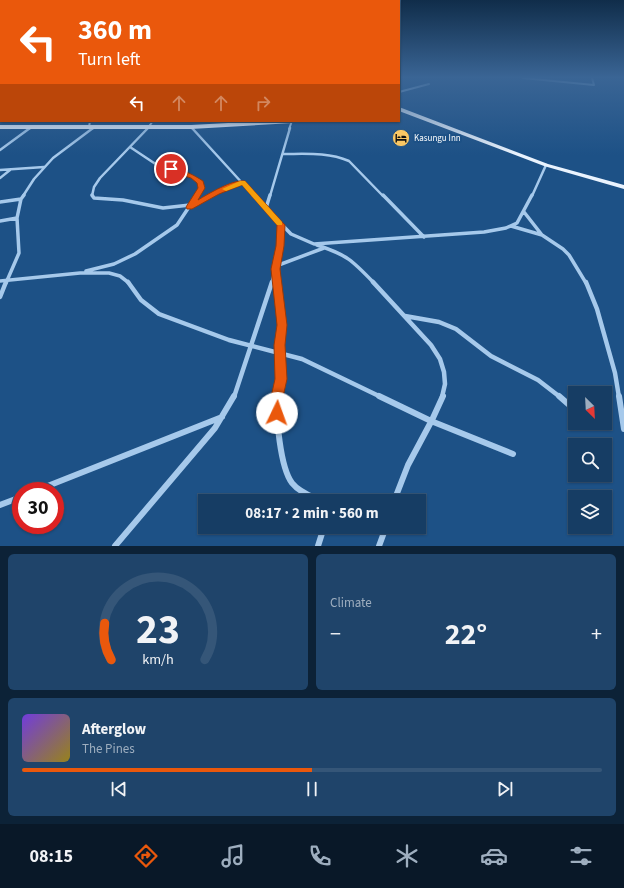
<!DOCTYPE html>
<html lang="en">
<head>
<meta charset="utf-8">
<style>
  :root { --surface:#163d64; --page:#1f446a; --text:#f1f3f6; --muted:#9eaebf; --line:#355678; --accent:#ea580c }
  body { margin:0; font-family:"Source Sans 3",sans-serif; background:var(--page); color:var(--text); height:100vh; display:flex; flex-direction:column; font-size:15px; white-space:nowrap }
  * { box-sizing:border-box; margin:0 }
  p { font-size:13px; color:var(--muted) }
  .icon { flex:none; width:22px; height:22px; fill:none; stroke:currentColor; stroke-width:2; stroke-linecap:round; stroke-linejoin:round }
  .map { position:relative; height:546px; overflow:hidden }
  .panel { display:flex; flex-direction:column; gap:8px; padding:8px; background:#0c2237; flex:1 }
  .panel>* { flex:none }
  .banner { position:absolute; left:0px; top:0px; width:400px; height:122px; box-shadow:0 1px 3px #0004,0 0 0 1px var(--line); background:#ea580c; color:#fff; overflow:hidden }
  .needle { width:26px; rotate:156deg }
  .tools { position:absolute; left:568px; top:386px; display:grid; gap:8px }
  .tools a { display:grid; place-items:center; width:44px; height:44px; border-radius:0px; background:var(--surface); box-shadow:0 1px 3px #0004,0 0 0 1px var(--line); font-size:20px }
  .speed { position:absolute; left:12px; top:482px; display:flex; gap:8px; font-size:20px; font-weight:700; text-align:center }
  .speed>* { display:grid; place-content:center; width:52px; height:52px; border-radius:50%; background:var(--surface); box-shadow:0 1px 3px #0004,0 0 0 1px var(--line); line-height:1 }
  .speed .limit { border:6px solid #d22; background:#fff; color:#111 }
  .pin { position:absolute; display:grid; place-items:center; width:34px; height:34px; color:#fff; margin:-17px; border:2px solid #fff; border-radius:50%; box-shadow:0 1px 4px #0007 }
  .me { position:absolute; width:44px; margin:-22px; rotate:3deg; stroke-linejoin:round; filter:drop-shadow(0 0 3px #0008) }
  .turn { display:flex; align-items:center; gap:14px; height:84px; padding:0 12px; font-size:18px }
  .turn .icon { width:52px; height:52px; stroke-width:2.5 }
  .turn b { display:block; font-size:28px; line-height:34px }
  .lanes { display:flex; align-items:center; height:38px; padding:0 12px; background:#0003; justify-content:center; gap:20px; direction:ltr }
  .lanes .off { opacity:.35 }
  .big { font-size:30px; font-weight:700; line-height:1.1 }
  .panel .tile { flex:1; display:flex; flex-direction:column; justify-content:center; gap:6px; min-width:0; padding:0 14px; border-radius:6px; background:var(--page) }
  .panel .dial { align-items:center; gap:0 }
  .dial svg { height:104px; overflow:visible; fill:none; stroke:var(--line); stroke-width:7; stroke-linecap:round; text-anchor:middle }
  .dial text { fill:var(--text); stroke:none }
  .song { display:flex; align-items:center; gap:12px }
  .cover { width:48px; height:48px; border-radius:6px; background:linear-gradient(135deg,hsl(260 70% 55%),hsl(50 70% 35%)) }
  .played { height:4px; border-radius:2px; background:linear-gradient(90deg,var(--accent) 50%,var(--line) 50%) }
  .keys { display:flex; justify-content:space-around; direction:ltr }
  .heat { display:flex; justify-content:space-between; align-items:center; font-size:22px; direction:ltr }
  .panel .tiles { flex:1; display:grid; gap:8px; grid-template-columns:1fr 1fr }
  .tile:last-child { grid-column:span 2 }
  .trip { position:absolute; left:198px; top:494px; width:228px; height:40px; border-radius:0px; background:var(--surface); box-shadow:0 1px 3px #0004,0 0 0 1px var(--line); font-weight:700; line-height:40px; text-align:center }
  .menu { display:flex; height:64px; justify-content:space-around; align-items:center; background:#091828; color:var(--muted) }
  .menu .icon { width:28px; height:28px }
  .menu .active { color:var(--accent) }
  .menu b { font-size:18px; color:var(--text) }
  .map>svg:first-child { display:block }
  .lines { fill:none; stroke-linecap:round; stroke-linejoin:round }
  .river { fill:#466b92; fill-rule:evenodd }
  .minor-far4 { stroke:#a6c9eb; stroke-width:2 }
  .minor-far3 { stroke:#a6c9eb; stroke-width:2.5 }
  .minor-far2 { stroke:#a6c9eb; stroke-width:3.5 }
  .minor-far1 { stroke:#a6c9eb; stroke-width:4.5 }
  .minor { stroke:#a6c9eb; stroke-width:6 }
  .primary { fill:#eaf3fe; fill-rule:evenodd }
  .route { fill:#ea580c; stroke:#983908 }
  .slow { fill:#f59e0b }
  .labels { text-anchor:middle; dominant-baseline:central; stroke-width:4; stroke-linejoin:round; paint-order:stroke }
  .far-poi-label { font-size:9px; fill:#fff; stroke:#1d5186; text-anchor:start }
</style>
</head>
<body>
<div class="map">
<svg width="624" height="546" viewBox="0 0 624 546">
  <rect width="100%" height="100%" fill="#1d5186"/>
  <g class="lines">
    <path class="river" d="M0,93h1l-1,5z"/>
    <path class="minor-far4" d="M523,78l71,7 -2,-7
      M399,92l30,-8
      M89,127l1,-6
      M191,127l2,2
      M29,129l3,-2
      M92,129l3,-2
      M147,129l6,-8
      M289,129l3,-8"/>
    <path class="minor-far3" d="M192,128l62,68
      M130,147l24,16 39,14 8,5v6l-5,8
      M0,150l30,-22
      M283,154c23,0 45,-2 66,7l34,35
      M0,170l44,-3
      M0,178l10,-8
      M23,196l11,-17 19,-21 40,-30
      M92,196l2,-9 6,-9 48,-50
      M210,196l33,-14
      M270,196l20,-68
      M532,196l14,-31"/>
    <path class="minor-far2" d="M92,195l2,3 29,2 40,8 27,-3
      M253,195l38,39 23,10 170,-12 22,-4 11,-5 15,-28
      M383,195l41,42
      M0,202l21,-3
      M190,207l7,-12
      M266,208l4,-13
      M524,212l18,23 21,14 6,6 17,28
      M0,221l17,-3
      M511,226l31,9
      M317,245c30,10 35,15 57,38
      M276,266l48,-18
      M86,271l28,-7 21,-10 42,-29 12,-18 23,-12
      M276,271l1,12
      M0,281l80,-8h29l11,3 9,7
      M6,283l13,-30 -2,-35 4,-19 3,-4
      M272,283l8,-36 1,-22"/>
    <path class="minor-far1" d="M128,282l13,18 18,14 70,26 73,19 79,38
      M373,282l58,63 9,14 4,13 1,12 -3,13
      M586,282l11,27 18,64 4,24
      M0,297l6,-15
      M405,316l34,6 17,7 35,27 47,24 22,17
      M234,397l38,-115
      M277,397l4,-18 -1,-34 2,-20 -5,-43"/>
    <path class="minor" d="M277,396c-1,21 3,71 15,87 7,9 19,13 29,18
      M379,396l52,25 82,33
      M559,396l16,14
      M619,396l5,33
      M35,491l187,-74
      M394,501l14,-36 24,-45 11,-24
      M0,505l21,-8
      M115,546l100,-118 19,-32
      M318,546l6,-19
      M379,546l7,-19"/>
    <path class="primary" d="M399,107l149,57 76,21v4l-80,-23 -145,-55z
      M263,121h33l-3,2 -102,6h-191v-4h191z"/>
  </g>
  <linearGradient id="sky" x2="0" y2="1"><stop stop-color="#102d4a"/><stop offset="0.5" stop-color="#3a6595"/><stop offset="1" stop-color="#3a6595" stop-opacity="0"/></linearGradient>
  <rect width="624" height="155" fill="url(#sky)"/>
  <path class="route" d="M168,168c11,-1 26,7 35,13l2,7 -7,12c10,-6 35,-21 47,-19l40,44 -1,21 -4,23 7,56 -2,20 2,34 -4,18v16l-2,4 -4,2 -5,-2 -1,-4v-16l4,-18 -1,-34 3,-20 -6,-56 5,-23 1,-21 -35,-40 -23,9 -27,15h-5l-1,-2 12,-19 -1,-5 -6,-5 -23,-7z"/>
  <path class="slow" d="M240,181h5l37,41v3h-5l-35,-40 -16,6 -4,-2z"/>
  <defs>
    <symbol id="hotel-disc" viewBox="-11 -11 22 22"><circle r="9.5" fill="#fac764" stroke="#1d5186"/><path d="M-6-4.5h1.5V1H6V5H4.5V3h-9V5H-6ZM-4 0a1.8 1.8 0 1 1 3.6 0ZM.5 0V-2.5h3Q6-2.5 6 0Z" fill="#111"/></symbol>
  </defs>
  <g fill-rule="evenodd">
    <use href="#hotel-disc" x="391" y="128" width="20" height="20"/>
  </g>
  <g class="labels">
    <g class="far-poi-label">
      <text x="414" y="138">Kasungu Inn</text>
    </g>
  </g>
</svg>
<div class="tools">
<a><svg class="needle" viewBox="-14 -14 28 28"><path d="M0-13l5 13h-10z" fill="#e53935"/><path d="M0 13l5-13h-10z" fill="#9eaebf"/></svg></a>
<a><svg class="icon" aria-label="search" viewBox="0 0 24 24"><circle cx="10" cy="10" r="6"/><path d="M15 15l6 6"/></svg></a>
<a><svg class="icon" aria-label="layers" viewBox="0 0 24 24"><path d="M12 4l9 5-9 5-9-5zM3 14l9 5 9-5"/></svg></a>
</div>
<div class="speed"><div class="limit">30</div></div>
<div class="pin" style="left:171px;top:169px;background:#d93025"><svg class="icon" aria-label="arrive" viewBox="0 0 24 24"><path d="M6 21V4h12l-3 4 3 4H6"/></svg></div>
<svg class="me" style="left:277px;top:413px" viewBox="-20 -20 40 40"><circle r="19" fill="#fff"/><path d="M0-13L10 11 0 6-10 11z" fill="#ea580c"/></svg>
<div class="trip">08:17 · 2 min · 560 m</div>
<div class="banner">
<div class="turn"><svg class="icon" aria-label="left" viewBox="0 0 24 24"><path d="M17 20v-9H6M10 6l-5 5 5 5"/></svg><div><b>360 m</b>Turn left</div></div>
<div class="lanes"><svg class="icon" aria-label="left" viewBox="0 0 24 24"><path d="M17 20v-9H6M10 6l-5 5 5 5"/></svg><svg class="icon off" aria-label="ahead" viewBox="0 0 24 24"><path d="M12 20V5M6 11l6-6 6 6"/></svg><svg class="icon off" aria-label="ahead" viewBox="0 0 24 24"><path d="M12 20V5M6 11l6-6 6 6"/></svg><svg class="icon off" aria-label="right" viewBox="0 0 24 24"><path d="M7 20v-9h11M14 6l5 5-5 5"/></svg></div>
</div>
</div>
<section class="panel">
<div class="tiles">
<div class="tile dial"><svg viewBox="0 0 100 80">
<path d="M14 69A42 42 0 1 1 86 69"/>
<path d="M14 69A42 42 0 0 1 9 41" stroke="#ea580c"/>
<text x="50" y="56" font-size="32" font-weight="700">23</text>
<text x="50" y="72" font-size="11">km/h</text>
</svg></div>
<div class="tile"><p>Climate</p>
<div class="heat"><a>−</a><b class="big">22°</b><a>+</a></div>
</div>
<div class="tile">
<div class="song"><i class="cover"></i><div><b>Afterglow</b><p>The Pines</p></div></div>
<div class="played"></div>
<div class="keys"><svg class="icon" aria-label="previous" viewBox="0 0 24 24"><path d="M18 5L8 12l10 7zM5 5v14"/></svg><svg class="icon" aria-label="pause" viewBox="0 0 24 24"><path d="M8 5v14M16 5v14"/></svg><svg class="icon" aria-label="next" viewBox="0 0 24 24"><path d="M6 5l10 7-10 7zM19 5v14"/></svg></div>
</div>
</div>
</section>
<nav class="menu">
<b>08:15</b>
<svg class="icon active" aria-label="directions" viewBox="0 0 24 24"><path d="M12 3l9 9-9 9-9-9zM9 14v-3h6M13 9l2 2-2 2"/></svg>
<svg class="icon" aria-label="music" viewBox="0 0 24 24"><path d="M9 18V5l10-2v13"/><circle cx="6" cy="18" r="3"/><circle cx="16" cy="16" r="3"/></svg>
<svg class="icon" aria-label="phone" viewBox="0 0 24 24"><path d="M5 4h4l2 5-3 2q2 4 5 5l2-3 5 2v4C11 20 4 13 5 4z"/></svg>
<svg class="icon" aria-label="climate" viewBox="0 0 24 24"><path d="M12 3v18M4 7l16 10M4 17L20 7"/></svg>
<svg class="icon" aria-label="car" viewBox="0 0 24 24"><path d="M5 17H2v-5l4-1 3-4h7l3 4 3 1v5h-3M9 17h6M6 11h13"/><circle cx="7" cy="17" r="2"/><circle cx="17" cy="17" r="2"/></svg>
<svg class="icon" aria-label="filters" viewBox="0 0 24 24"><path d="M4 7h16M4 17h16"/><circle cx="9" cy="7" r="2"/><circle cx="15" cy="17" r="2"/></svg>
</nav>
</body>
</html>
